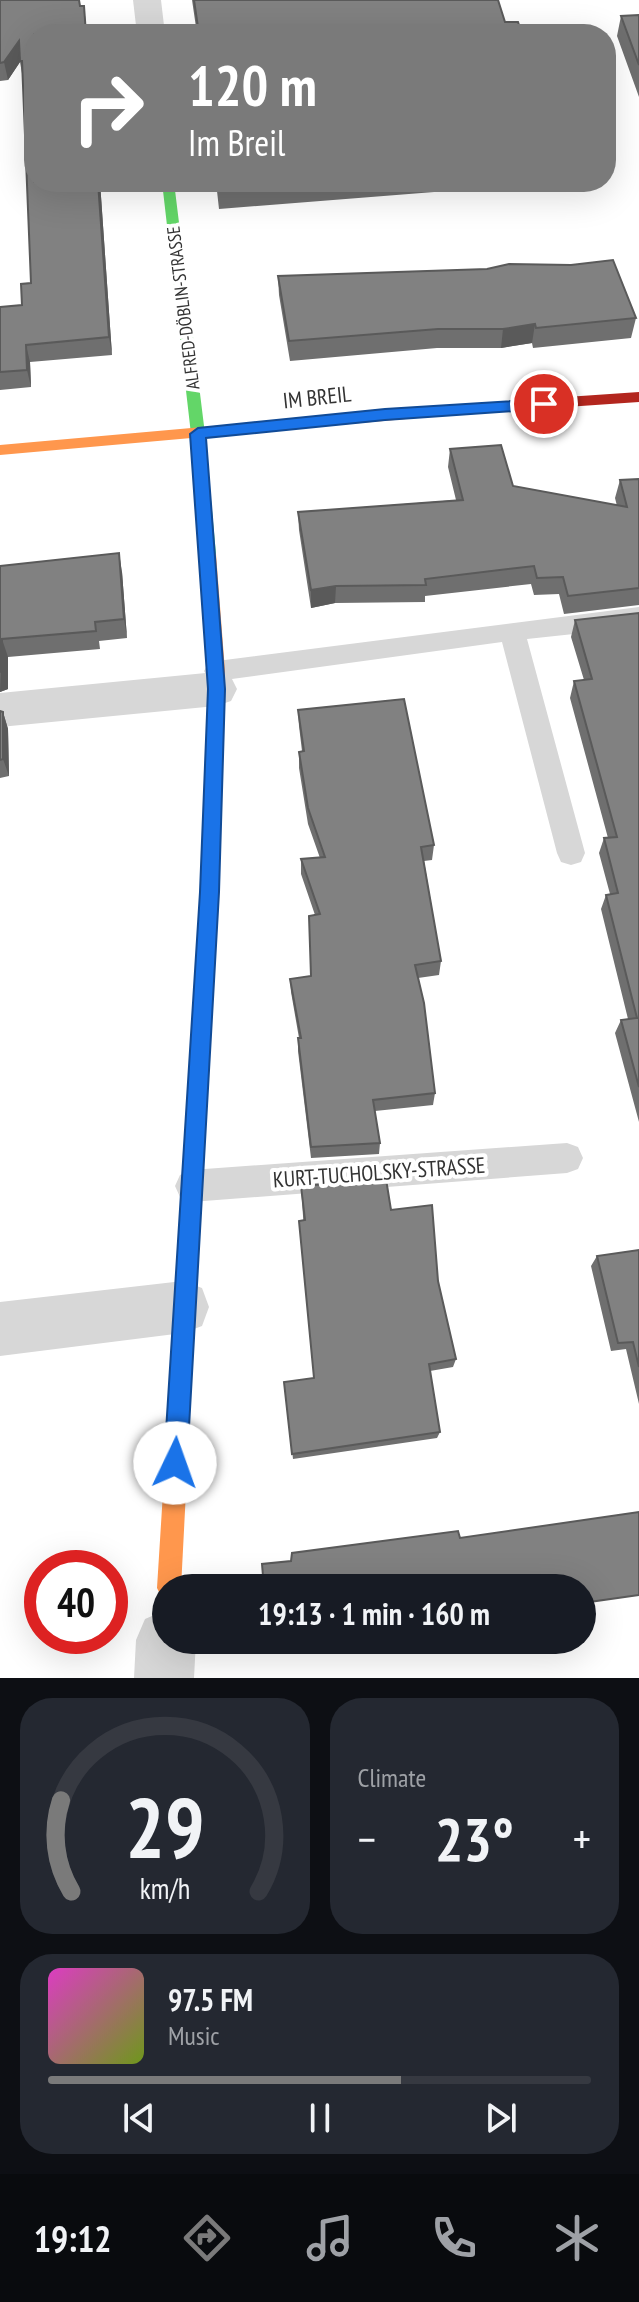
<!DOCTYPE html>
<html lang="en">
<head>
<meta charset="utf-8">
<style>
  :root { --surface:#171b24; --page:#242831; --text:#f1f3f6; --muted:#9ea1a6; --line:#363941; --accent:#7a7a7a }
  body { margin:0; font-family:"PT Sans Narrow",sans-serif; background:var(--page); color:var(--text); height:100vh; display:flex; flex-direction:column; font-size:30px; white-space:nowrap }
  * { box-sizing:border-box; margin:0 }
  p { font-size:26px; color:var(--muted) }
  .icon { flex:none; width:44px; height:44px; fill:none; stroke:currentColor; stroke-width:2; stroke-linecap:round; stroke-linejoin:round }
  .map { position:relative; height:1678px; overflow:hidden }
  .side { display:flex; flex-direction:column; gap:20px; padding:20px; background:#0d0f14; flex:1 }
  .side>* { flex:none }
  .guide { position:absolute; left:24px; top:24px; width:592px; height:168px; border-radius:32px; box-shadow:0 8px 32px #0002; background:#7a7a7a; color:#fff; overflow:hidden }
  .speed { position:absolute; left:24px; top:1550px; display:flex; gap:16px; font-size:40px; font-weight:700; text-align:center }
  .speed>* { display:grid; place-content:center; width:104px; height:104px; border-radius:50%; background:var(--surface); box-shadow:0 8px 32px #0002; line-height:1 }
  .speed .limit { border:12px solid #d22; background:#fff; color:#111 }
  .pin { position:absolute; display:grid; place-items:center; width:68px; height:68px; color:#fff; margin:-34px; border:4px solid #fff; border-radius:50%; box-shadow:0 2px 8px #0007 }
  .me { position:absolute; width:88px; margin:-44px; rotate:3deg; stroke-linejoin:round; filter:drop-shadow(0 0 6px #0008) }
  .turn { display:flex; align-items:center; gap:28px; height:168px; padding:0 32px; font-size:36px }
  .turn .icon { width:104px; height:104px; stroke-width:2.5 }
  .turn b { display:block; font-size:56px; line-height:68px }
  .big { font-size:60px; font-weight:600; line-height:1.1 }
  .side .tile { flex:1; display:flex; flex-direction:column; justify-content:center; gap:12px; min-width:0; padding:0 28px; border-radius:32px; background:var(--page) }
  .side .dial { align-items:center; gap:0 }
  .dial svg { height:208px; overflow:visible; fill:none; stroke:var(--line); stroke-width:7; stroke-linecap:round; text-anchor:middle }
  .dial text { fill:var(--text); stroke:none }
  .song { display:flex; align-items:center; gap:24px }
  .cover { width:96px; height:96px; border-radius:12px; background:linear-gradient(135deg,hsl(310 70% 55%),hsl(80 70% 35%)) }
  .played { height:8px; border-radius:4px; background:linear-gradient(90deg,var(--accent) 65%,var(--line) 65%) }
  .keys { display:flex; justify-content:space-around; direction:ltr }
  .heat { display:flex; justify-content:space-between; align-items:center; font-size:44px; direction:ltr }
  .side .tiles { flex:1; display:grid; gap:20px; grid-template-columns:1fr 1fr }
  .tile:last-child { grid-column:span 2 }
  .trip { position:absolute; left:152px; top:1574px; width:444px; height:80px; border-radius:40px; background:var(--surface); box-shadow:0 8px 32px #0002; font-weight:600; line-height:80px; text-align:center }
  .dock { display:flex; height:128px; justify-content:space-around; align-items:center; background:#090b0e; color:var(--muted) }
  .dock .icon { width:56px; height:56px }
  .dock .on { color:var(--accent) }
  .dock b { font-size:36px; color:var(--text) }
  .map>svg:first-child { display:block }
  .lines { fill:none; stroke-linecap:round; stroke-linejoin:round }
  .lane { fill:#d7d7d7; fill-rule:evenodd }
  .street { fill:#d7d7d7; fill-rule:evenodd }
  .fast { fill:#63d668; fill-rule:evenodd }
  .slow { fill:#ff974d; fill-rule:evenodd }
  .jam { fill:#b3261e; fill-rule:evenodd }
  .wall { fill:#6f6f6f }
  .shaded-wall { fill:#5a5a5a }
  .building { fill:#818181; stroke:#5a5a5a; stroke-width:2 }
  .route { fill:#1a73e8; stroke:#114b97; stroke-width:2 }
  .labels { text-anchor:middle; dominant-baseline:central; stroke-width:8; stroke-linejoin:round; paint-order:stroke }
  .far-street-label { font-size:18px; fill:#333; stroke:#fff }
  .street-label { font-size:22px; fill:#333; stroke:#fff }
</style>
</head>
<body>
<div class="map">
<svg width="639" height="1678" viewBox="0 0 639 1678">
  <rect width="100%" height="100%" fill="#fff"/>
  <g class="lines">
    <path class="lane" d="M639,607v20l-112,12 58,214 -4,9 -10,3 -10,-3 -4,-9 -55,-211 -285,39 -9,-3 -4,-7 4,-7 9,-3z
      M567,1143l11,4 5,11 -5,11 -11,4 -376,29 -11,-5 -5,-11 5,-11 11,-5z"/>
    <path class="street" d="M133,0h28l4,34h-28z
      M216,672l15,5 6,12 -6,12 -15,5 -216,21v-34z
      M183,1281l19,7 7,19 -7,19 -19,7 -183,23v-54z
      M166,1610v30h30l-2,38h-60l2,-38 9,-21z"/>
    <path class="fast" d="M162,182h12l31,252 11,120 -8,6 -8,-6 -9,-120z"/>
    <path class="slow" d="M451,405l7,5 -7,5 -451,40v-10z
      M208,548l8,6 9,117 -6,206 -3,6 -6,2 -6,-2 -3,-6 8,-206 -9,-117z
      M190,1211l7,3 3,7 -19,367h-15v11l-5,-3 -4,-8 23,-367 3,-7z"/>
    <path class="jam" d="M639,392v10l-188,13 -7,-5 7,-5z
      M210,869l6,2 3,6 -19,344 -3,7 -7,3 -7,-3 -3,-7 21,-344 3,-6z"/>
  </g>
  <path class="wall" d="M0,0l84,6 3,28h-53l66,148 12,173 -82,7 1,25 -31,3v-83l22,-2 9,-22 -8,-204 -3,-17 -12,18 -8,1z
    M192,0h306l7,22 17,12h-325z
    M639,15v82l-22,-61 4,-20z
    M216,182h344l-341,27z
    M278,276l358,42 -5,20 -98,10 -1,-5 -31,5h-64l-147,13 -11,-66z
    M450,449l63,37 104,20 -2,-8 5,-18 19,-1v126l-75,9 -5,-20 -25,1 -3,-11 -106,12v6l-90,1 -24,5 -12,-78 -1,-18 158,-12 -8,-33z
    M0,566l122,6 5,66 -28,3 1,8 -92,8v32l-8,3z
    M639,613v509l-24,-89 6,-13 7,-1 -27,-110 5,-14 4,-1 -11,-41 5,-15h4l-38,-140 4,-17 10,-1 -13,-43 4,-17z
    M298,710l136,135 -2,15 -8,1 17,100 -2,14 -21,3 17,115 -2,12 -58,6 5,32 -1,11 -68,4 -13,-107v-13h1l-8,-46 -1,-13 21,-2 4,-62 -14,-41v-15l19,-1 -12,-34 -9,-56v-16l3,-1 -3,-25z
    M0,711l3,1 5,17 1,47 -9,2z
    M301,1186l90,24 47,71 18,78 -3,8 -23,4 10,61 -3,6 -144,21 -9,-77 30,-3z
    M639,1250v154l-13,-55 -15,2 -20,-85 6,-10z"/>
  <path class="shaded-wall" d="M19,41l3,18 -14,21 -4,-18z
    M98,182h2l12,173 -3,-18z
    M535,324l-3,19 -31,5 2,-19z
    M26,345l4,17 1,25 -4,-17z
    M119,553l3,19 5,66 -3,-19z
    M336,586l-1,17 -24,5v-18z
    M2,639l6,18v32l-8,3z
    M3,712l5,17 1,47 -6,-17z"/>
  <path class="building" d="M0,0h79l1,6h4l2,28h-52v148h64l11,155 -83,8 1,25 -27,2v-65l22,-2 -1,-21 10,-1 -9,-222h-2l-1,-20 -15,21 -4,1z
    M194,0h304l7,22h13l4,12h-323z
    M639,15v50l-18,-49z
    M216,182h103l-102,8z
    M613,260l23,58 -100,10 -1,-4 -32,5h-65l-149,12 -11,-65 209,-7 22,-5 62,1z
    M501,445l12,41 114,21 -7,-27 19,-1v109l-71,8 -5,-19 -26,1 -3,-12 -109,13 1,6 -90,1 -25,4 -13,-78 165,-12 -13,-51z
    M119,553l5,66 -29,3 1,9 -94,8v32l-2,1v-106z
    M639,613v474l-18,-67 16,-2 -31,-123 12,-2 -14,-55 13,-1 -43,-156 18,-2 -17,-59z
    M404,699l30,146 -13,2 20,114 -26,4 9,38 11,90 -62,7 7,43 -69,4 -13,-109h3l-11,-59 21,-3 -2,-60 11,-2 -19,-55 24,-2 -17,-49 -9,-56 5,-1 -6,-41z
    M0,711l3,1v47l-3,1z
    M386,1179l5,31 41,-5 6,76 18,78 -27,5 11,68 -148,22 -8,-72 30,-4 -15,-157 6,-1 -4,-34z
    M639,1250v117l-6,-25 -15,1 -21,-87z
    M639,1512v83l-57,8v-15h-318l-2,-24 29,-3 1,-8 166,-22 2,7z
    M269,1640h58l-58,8z"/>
  <path class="route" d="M544,399l7,5 -7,5 -159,11 -179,18 19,251 -6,203 -32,571 -4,9 -8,3 -8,-3 -3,-9 36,-571 8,-203 -18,-255 8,-6 187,-19z"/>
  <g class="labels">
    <g class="far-street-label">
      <text transform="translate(183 308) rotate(-97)">ALFRED-DÖBLIN-STRASSE</text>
    </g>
    <g class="street-label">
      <text transform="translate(317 397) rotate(-6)">IM BREIL</text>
      <text transform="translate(379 1172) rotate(-4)">KURT-TUCHOLSKY-STRASSE</text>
    </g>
  </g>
</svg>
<div class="speed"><div class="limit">40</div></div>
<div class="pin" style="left:544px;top:404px;background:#d93025"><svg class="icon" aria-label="arrive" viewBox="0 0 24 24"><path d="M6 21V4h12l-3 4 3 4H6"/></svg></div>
<svg class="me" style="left:175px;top:1463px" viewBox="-20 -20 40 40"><circle r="19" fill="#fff"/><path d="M0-13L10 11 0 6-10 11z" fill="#1a73e8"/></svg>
<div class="trip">19:13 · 1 min · 160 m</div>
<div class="guide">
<div class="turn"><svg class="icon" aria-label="right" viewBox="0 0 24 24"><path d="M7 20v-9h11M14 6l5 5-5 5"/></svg><div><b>120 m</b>Im Breil</div></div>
</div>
</div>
<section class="side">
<div class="tiles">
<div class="tile dial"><svg viewBox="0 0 100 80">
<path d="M14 69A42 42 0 1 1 86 69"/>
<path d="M14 69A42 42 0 0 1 10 34" stroke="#7a7a7a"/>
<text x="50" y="56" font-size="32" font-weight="700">29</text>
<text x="50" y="72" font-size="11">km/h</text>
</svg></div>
<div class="tile"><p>Climate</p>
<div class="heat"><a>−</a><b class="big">23°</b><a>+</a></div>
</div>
<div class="tile">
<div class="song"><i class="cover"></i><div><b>97.5 FM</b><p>Music</p></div></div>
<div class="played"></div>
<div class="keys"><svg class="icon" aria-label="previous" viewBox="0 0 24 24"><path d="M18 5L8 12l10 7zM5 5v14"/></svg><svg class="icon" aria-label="pause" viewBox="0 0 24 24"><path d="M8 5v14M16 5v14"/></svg><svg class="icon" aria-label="next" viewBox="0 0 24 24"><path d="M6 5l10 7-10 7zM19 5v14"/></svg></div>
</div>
</div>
</section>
<nav class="dock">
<b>19:12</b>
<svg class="icon on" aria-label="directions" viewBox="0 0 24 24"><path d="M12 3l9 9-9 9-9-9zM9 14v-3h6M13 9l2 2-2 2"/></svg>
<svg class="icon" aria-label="music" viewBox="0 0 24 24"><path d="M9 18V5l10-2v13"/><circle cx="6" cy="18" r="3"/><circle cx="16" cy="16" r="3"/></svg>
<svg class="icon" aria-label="phone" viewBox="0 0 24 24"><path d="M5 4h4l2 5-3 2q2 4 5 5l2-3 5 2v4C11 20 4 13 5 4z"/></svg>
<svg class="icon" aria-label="climate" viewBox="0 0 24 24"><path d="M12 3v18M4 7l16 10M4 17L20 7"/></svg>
</nav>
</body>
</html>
